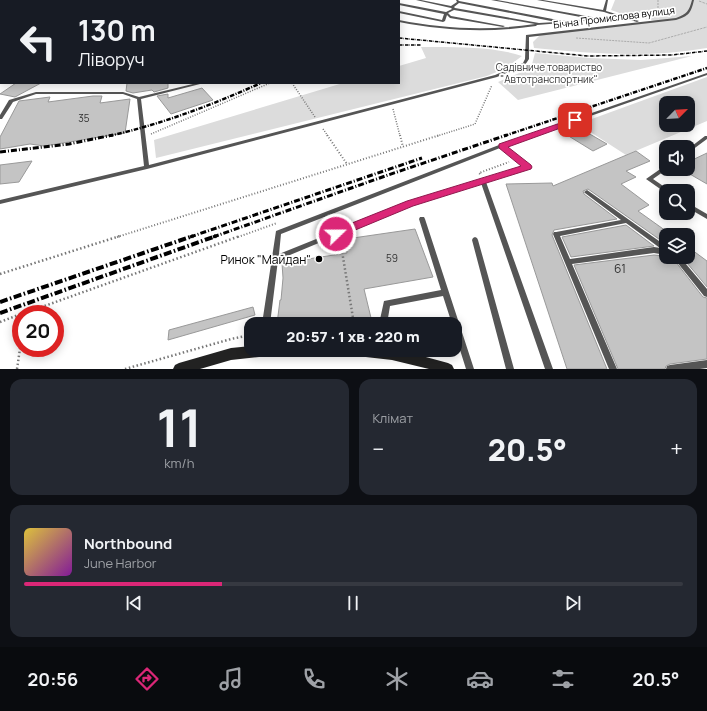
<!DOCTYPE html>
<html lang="uk">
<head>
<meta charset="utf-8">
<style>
  :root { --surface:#171b24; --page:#242831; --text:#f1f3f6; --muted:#9ea1a6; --line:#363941; --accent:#db2777 }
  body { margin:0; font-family:Manrope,sans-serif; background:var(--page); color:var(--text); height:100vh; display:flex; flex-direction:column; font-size:15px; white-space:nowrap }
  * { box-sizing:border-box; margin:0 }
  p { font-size:13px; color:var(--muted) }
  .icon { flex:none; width:22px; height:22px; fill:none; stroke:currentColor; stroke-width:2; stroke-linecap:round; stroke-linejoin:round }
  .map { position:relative; height:369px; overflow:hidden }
  .details { display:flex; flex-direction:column; gap:10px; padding:10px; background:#0d0f14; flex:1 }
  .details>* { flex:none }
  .banner { position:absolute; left:0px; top:0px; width:400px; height:84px; box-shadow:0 2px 10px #0003; background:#171b24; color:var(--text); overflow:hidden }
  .needle { width:26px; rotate:66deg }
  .controls { position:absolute; left:659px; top:96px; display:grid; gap:8px }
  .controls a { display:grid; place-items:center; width:36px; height:36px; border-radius:8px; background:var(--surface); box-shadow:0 2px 10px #0003; font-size:20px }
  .speed { position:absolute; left:12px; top:305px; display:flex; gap:8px; font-size:20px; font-weight:700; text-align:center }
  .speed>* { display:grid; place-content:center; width:52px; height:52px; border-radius:50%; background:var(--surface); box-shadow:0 2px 10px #0003; line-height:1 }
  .speed .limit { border:6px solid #d22; background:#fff; color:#111 }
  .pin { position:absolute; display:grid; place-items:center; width:34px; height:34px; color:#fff; margin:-17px; border-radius:8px; box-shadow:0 2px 6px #0006 }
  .me { position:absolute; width:44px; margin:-22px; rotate:68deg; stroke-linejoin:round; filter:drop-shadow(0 0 3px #0008) }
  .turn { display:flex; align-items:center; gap:14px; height:84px; padding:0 12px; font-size:18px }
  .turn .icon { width:52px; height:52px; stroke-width:2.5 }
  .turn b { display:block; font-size:28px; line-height:34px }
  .big { font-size:30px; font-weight:800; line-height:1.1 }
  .details .widget { flex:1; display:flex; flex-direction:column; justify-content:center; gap:6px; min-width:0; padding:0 14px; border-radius:12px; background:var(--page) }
  .details .dial { align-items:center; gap:0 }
  .dial b { font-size:52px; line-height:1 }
  .song { display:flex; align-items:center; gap:12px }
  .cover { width:48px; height:48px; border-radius:6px; background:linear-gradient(135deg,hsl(50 70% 55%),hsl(290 70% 35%)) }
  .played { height:4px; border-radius:2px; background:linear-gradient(90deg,var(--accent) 30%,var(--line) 30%) }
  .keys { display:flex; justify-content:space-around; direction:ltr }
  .heat { display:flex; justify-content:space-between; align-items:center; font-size:22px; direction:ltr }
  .details .tiles { flex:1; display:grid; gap:10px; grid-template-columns:1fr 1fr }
  .widget:last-child { grid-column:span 2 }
  .trip { position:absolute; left:244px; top:317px; width:218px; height:40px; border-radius:12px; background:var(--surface); box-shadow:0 2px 10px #0003; font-weight:800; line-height:40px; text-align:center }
  .menu { display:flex; height:64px; justify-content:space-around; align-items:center; background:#090b0e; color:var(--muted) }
  .menu .icon { width:28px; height:28px }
  .menu .current { color:var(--accent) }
  .menu b { font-size:18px; color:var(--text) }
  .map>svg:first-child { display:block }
  .green { fill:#dcdcdc; fill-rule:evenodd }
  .building { fill:#c4c4c4; stroke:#999 }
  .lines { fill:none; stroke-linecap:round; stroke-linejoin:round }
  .path-far3 { stroke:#777; stroke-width:1; stroke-dasharray:0.5 1; stroke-linecap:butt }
  .path-far2 { stroke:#777; stroke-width:1.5; stroke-dasharray:1 1.5; stroke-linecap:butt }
  .path-far1 { stroke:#777; stroke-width:2; stroke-dasharray:1 2; stroke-linecap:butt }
  .path { stroke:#777; stroke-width:2.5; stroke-dasharray:1.5 2.5; stroke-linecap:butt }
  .lane { fill:#555; fill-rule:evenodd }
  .secondary { fill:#222; fill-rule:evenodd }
  .rail-far3 { stroke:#000; stroke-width:1.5; stroke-dasharray:3.5 1 0.5 1; stroke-linecap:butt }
  .rail-far2 { stroke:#000; stroke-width:2.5; stroke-dasharray:4.5 1.5 1 1.5; stroke-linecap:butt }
  .rail-far1 { stroke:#000; stroke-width:3; stroke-dasharray:6 2 1 2; stroke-linecap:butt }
  .rail { stroke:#000; stroke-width:4; stroke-dasharray:8 2.5 1.5 2.5; stroke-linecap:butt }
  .route { fill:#db2777; stroke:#8e194d }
  .poi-dot { fill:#000; stroke:#fff; stroke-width:1.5 }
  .labels { text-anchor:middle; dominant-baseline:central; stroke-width:3.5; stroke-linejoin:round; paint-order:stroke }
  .far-street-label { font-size:10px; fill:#000; stroke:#fff }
  .far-park-label { font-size:10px; fill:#333; stroke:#fff }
  .number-label { font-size:10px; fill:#313131 }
  .poi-label { font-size:12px; fill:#000; stroke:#fff; text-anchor:end }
  .near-number-label { font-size:12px; fill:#313131 }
</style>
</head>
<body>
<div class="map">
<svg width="707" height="369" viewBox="0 0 707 369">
  <rect width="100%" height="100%" fill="#fff"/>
  <path class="green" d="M615,0h92v48c-57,10 -115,6 -173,0l-1,-6 7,-7 118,-14 -27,-4 -20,-7z
    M421,47c30,0 72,-1 101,9l-16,12 -19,8 -331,82 -2,-18 189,-57h56v-17l27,-8z
    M535,53l54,5 52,2 51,-4 -174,44 -20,-18 33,-14z
    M707,77v44l-81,34 -48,-31zM666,103h22v22h-22z"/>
  <path class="building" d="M16,83h25l-26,14 -15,-3z
    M127,83h41v5l-14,4 -2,-2 -19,3 -7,-2z
    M202,88l11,12 -42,14 -14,-18 11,-2v4z
    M93,96h9l-2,7 30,-4 -5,34 -81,13 -14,-2 -30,5v-12l19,-36 31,-4 -2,5z
    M581,129l26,15 -14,7 -26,-16z
    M636,151l14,10 -24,10 10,6 -15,7 28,21 -11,6 28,20v13l-78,-55 -5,2 1,3 33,25 -63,11 -2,5 55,134h-40l-61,-185 46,-1 1,3z
    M707,153v31l-19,-11v-11z
    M32,161l-13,21 -19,2v-19z
    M626,225l28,21 -83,11 -9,-20z
    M415,229l18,48 -69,12 8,33 -22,2h-73l3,-24h1l2,-22 -1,-15 65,-10 -3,-16 8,-1 1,2z
    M688,247l19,14v26l-25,-30h6z
    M654,255l18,2 31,40 4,1v61l-37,5 -4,2 -1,3h-47l-44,-104z
    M253,307l2,8 -87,25 1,-10z"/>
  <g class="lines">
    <path class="path-far3" d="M54,0l10,1
      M658,0v15
      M40,1l3,-1
      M699,1l8,3
      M576,38l73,5 58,-16"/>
    <path class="path-far2" d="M292,83l23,34
      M393,109l7,27
      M323,129l5,7
      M151,134l119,-51
      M437,136l38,-12 17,-39"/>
    <path class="path-far1" d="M327,135l20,29
      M400,135l3,12
      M480,174l-1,-1 30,-11
      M117,237l323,-102
      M238,237l39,-14"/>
    <path class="path" d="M339,241l2,4 13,79
      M0,274l120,-38
      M22,314l218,-78
      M0,322l21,-8
      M427,350l14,4
      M17,369l4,-27
      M125,369l106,-30 20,-4"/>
    <path class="lane" d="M336,0h5l2,1h-5z
      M376,0h5l2,1h-5z
      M416,0h5l30,6 6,-4 -1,-2h2l1,1 99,19 1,1 32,-2 -100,-19h6l95,17h1v2l26,-2 -15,-5 -67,-12h6l60,10 3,-10h2l-2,11 33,10 -2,1 -13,-4 -87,7 -1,1c-47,7 -90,5 -137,-4v-2c46,9 90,11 136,4l-81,-14 -6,3 3,3 54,10 -2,1 -53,-9 -3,-3 -2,6 -2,1 -44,-9v-2l43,9 2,-6 -45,-9v-2l47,9 6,-3 -1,-1zM459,3l97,19 -17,1 -84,-15 -1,-1z
      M692,0h2c-3,13 -5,16 -18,20l-147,17v22l-4,6 -28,12 -350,92 -147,35v-4l144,-34 -7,-67 -14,-5h-87l-23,8 -11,17h-2v-4l9,-15 27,-8h87l16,5 58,-14h7l-63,16 8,66 346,-90 28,-12 2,-4 1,-24 150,-17c11,-4 13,-7 16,-18z
      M0,30h1v2h-1z
      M0,37h1v2h-1z
      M0,62h1v3h-1z
      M707,73v2l-202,71 26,21 -1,1 -44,14 67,187h-8l-64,-186 -69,21 -134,56 -8,64h-8l14,-93 223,-86zM500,148l24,18 -116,36 -129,52 2,-20z
      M0,81h1v2h1l-2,1z
      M705,136h2v3l-19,14v-4z
      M666,165v4h1l-14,10 16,11 1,1h-4v2l-20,-14z
      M587,190l79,56v9l-12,-2 -82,11 45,105h-8l-56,-135 1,-2h2l65,-12 -36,-27 -1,-1zM626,223l34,25 -6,-1 -84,12 -10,-23z
      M688,203l19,11v5l-19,-11z
      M420,217h4l1,2 49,150h-8l-11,-35v-10h-3l-9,-28 -53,10 -3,18h-8l5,-23 57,-11 -22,-71z
      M475,237l2,1 1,2 36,129h-8l-34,-129 1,-2z
      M673,257h7l27,32v8l-3,-1z
      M707,360v8l-7,1h-34l1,-3 3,-1z"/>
    <path class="secondary" d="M251,346v4h24l-2,4 -4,2 -38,4 -31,9h-27l2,-4 4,-2 52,-15z
      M351,350h49l48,13 4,2 2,4h-25l-37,-9 -35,-4 -4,-2z"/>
    <path class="rail-far3" d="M29,0l9,1
      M399,38l189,18 84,-1 35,-4
      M399,45h22"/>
    <path class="rail-far2" d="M109,136c53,-12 103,-31 152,-53
      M504,136l203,-68"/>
    <path class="rail-far1" d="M0,152l69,-8 44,-9
      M190,237l232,-79
      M213,237l175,-62 119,-40"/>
    <path class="rail" d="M0,302l193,-66
      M0,313l216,-77"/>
  </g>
  <path class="route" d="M575,118l2,1v3l-69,25 23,18 1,2 -1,2 -118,37 -77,32 -4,-2 -1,-2 1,-3 75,-30 114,-35 -22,-18v-4z"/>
  <circle class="poi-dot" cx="319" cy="259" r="4"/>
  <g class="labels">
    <g class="far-street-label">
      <text transform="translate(614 17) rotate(-7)">Бічна Промислова вулиця</text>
    </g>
    <g class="far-park-label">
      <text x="549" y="67">Садівниче товариство<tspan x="549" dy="12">"Автотранспортник"</tspan></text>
    </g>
    <g class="number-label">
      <text x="84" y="118">35</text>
      <text x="392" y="258">59</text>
    </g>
    <g class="poi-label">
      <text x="311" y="259">Ринок "Майдан"</text>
    </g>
    <g class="near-number-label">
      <text x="620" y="268">61</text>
    </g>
  </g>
</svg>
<div class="controls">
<a><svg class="needle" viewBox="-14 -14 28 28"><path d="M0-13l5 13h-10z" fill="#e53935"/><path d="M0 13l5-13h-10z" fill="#9ea1a6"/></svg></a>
<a><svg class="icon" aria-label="sound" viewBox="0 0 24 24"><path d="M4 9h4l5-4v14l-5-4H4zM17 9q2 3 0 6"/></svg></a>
<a><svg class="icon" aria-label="search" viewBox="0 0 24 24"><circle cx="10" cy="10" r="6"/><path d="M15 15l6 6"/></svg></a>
<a><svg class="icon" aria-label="layers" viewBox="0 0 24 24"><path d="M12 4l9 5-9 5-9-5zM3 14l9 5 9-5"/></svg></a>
</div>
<div class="speed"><div class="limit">20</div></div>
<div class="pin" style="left:575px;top:120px;background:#d93025"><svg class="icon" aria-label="arrive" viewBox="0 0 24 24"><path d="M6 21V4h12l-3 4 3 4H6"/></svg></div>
<svg class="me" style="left:336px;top:234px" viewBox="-20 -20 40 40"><circle r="17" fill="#db2777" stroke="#fff" stroke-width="3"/><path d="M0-11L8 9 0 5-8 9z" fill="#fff"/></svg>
<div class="trip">20:57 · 1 хв · 220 m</div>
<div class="banner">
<div class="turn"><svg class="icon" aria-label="left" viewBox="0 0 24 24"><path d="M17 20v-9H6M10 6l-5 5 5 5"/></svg><div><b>130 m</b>Ліворуч</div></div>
</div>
</div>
<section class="details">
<div class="tiles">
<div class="widget dial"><b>11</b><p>km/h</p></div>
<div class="widget"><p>Клімат</p>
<div class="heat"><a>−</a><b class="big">20.5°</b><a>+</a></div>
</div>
<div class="widget">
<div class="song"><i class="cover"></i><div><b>Northbound</b><p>June Harbor</p></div></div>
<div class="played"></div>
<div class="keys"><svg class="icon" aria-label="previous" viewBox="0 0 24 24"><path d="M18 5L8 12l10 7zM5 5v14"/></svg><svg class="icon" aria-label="pause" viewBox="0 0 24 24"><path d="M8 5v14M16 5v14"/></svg><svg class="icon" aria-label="next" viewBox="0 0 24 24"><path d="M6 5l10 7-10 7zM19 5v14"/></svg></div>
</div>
</div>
</section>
<nav class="menu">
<b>20:56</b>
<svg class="icon current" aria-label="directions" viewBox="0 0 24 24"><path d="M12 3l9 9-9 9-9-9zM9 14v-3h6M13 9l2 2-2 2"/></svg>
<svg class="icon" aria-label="music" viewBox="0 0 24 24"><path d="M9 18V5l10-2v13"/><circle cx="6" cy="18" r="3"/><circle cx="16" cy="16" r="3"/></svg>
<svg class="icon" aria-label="phone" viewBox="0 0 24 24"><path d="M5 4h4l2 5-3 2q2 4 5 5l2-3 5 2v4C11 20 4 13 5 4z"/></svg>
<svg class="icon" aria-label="climate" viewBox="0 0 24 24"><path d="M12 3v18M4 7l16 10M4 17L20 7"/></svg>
<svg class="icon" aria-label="car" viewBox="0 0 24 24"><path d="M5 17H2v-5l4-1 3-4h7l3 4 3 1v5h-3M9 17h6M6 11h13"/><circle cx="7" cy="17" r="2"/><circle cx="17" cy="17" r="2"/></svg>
<svg class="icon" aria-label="filters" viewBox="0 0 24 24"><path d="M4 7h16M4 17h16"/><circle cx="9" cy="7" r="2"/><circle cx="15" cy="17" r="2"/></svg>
<b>20.5°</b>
</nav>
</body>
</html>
